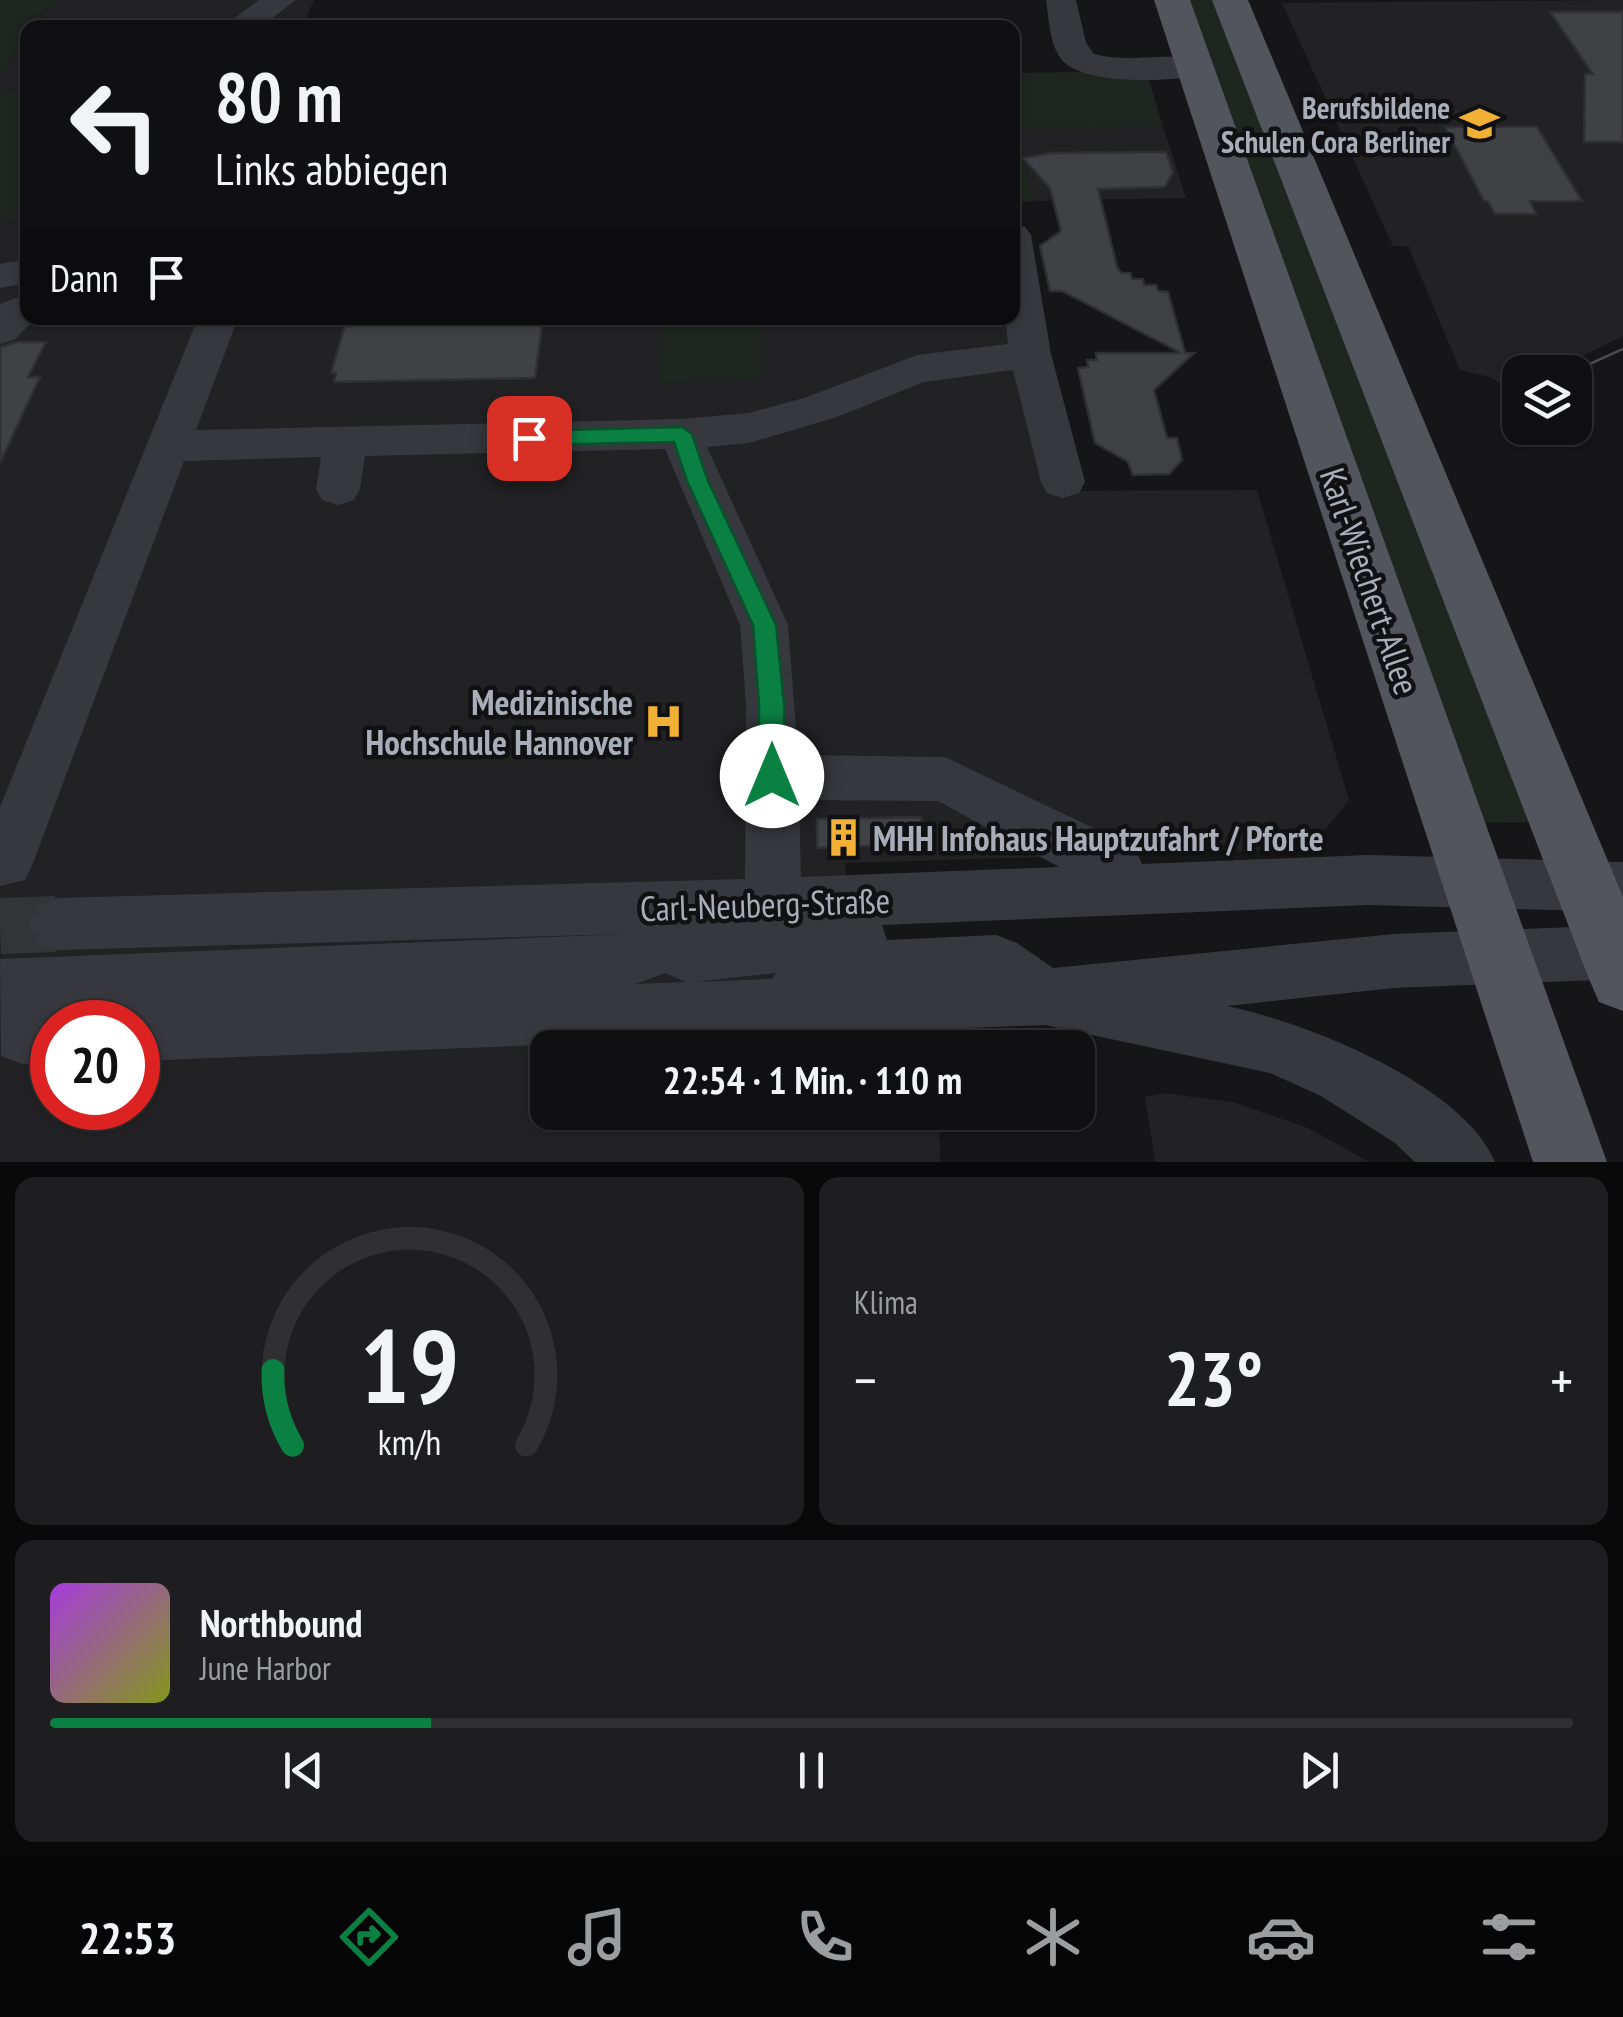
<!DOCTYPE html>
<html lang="de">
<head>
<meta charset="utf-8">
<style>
  :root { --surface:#101012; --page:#1e1e20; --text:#f1f3f6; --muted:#9c9d9f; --line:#303032; --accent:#0b8043 }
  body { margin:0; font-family:"PT Sans Narrow",sans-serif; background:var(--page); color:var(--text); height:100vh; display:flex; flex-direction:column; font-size:38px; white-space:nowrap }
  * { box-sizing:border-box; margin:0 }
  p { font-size:32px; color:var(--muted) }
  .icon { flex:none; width:55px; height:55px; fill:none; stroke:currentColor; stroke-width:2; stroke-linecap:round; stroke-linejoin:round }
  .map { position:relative; height:1162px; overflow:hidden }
  .panel { display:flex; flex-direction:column; gap:15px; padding:15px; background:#09090a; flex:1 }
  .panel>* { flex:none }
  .top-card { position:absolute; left:20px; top:20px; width:1000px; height:305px; border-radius:20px; box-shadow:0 2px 8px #0004,0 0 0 2px var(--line); background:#101012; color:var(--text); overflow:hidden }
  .controls { position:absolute; left:1502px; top:355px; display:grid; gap:20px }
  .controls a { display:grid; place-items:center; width:90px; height:90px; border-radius:20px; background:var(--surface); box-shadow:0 2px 8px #0004,0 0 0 2px var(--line); font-size:50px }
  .speed { position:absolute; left:30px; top:1000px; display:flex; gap:20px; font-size:50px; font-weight:700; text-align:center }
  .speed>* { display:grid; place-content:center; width:130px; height:130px; border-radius:50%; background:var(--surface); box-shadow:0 2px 8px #0004,0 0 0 2px var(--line); line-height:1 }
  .speed .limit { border:15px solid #d22; background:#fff; color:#111 }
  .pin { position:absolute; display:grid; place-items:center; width:85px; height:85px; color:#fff; margin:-42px; border-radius:20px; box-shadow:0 5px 15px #0006 }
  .me { position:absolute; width:110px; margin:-55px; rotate:0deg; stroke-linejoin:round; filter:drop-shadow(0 0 8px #0008) }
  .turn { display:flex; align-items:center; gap:35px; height:210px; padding:0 30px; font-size:45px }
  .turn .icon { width:130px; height:130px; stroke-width:2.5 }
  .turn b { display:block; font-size:70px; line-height:85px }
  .then { display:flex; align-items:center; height:95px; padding:0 30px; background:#0003; gap:20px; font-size:38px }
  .big { font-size:75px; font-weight:700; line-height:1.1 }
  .panel .tile { flex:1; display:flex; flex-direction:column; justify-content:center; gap:15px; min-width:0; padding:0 35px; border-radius:20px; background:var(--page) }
  .panel .dial { align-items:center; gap:0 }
  .dial svg { height:260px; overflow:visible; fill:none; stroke:var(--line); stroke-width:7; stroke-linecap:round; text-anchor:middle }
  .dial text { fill:var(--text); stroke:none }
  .song { display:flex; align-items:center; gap:30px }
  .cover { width:120px; height:120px; border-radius:15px; background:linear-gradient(135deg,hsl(280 70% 55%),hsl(70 70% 35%)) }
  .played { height:10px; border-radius:5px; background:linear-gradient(90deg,var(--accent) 25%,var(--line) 25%) }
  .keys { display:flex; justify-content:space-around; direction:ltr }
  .heat { display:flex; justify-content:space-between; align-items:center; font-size:55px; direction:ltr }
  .panel .tiles { flex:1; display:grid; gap:15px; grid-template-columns:1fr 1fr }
  .tile:last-child { grid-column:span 2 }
  .trip { position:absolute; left:530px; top:1030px; width:565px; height:100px; border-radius:20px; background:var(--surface); box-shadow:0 2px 8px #0004,0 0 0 2px var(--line); font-weight:700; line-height:100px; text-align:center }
  .menu { display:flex; height:160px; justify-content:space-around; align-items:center; background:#060607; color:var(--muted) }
  .menu .icon { width:70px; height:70px }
  .menu .selected { color:var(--accent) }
  .menu b { font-size:45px; color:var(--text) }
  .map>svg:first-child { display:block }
  .built { fill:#222225; fill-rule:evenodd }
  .green { fill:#1e261f }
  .building { fill:#404145; stroke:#303034; stroke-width:2.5 }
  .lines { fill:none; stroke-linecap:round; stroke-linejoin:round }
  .minor-tunnel { stroke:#333438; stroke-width:56; stroke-dasharray:56 29; stroke-linecap:butt }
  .minor { fill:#37383d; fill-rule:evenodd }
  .major { fill:#53555c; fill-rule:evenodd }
  .tram { stroke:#4a4c52; stroke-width:2.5 }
  .route { fill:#0b8043; stroke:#07532c; stroke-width:2.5 }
  .labels { text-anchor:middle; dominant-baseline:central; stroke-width:9; stroke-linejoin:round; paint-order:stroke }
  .far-poi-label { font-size:30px; font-weight:bold; fill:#a8adb8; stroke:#111113; text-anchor:end }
  .street-label { font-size:35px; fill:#a8adb8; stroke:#111113 }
  .poi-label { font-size:35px; font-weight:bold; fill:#a8adb8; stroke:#111113; text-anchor:end }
</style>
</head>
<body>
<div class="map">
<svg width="1623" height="1162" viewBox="0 0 1623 1162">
  <rect width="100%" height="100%" fill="#161618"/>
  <path class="built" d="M55,0h259l-12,27 -269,1z
    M1623,0v336l-73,36h-30v17l-7,4 -23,-16 -30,-7 -52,-124h-15l-111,-243z
    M27,35v58h-27v-18z
    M1163,126l23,72 -155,3 -11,-73z
    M0,218h27l1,100h984l53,173 192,-1 92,310 -39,49 -465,14 8,184 -305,1v64l391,1 1,49h-940zM52,1022h86v86h-86z
    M1165,1093l68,9 75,26 61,34h-214l-10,-65z"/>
  <path class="green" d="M0,0h55l-22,27 -5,1 -1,7 -27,40z
    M1171,0h58l331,822 -108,1z
    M1146,71l17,55 -143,2 11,73 -18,2 -1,-130z
    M0,93h27v125h-27z
    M662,318h99v62l-101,3z"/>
  <path class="building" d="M1550,12h73v130h-39l1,-68h8z
    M1445,127h92l45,74h-52l6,13h-41l-7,-13h-4z
    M1166,152l7,20 -8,15 -67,2 19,78 4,6h9l2,6h11l1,6h12l2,6 10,1 17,61h9l-40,37 13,48h10l5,22 -13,14 -36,1 -5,-13 -33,-19 -17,-75 10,-1 -1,-7h10l-1,-7h85l-119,-62h-12l-10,-45 21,-15 -11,-43 -27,-30 28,-5z
    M347,318h196l-8,60 -201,4 2,-9h-5z
    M17,342h29l-18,35h12l-40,86v-116z
    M921,817l1,27 -105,4v-29z"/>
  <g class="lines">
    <path class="minor-tunnel" d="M0,926l58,-2"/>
    <path class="minor" d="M259,0h37l-37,28h-38z
      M1046,0h30l10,43 8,11c37,10 76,-3 112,6l4,7 -4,7c-31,8 -122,12 -144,-14 -13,-16 -13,-41 -16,-60z
      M1012,224l13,3 6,8 20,119 34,128 -6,11 -16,5 -16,-5 -6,-11 -28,-112 -89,12 -87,35 -88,26 -42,4 81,178 10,130 147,2 190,91 7,16 226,-9 255,7v50l-255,-7 -486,20 5,15 109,-5 21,8 36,25 341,-34 229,-9v54l-229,9 -167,18c78,16 236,78 268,156h-80l-20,-19 -74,-47 -51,-23 -225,-48 -907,36v-39h-26l5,-11 9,-3 -62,2 9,3 4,9h-25v41l-30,1 -21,-8 -1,-97 626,-25 -568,16 -20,-8 -9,-18 9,-18 20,-8 687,-19 1,-175 -6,-79 -75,-176 -300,7 -5,33 -6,11 -16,5 -16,-5 -6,-11 5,-32 -137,4 -151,402 -8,17 -25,6v-79l198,-489h40l-42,112 485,-11 68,-6 58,-16 110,-42 91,-11 -3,-26h7zM799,800l139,1 121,66 -258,10zM665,973l21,9 -50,2 3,-1zM776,973l-4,6 -77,3z
      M28,259v24l-28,5v-24z
      M28,293v25h8l-22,22 -14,4v-40z"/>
    <path class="major" d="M1154,0h36l417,1162h-74z
      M1212,0h36l375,897v114l-24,-9 -10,-23z"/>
    <path class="tram" d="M1572,372l51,-23"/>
  </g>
  <path class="route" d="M682,427l10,7 16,47 68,144 8,79v72l-3,8 -9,3 -9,-3 -4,-8v-72l-6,-79 -66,-144 -13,-39 -145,3 -10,-7 10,-7z"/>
  <defs>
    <symbol id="university-bare" viewBox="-9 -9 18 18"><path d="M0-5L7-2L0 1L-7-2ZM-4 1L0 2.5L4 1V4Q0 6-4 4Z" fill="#f2b134" stroke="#111113" stroke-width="2.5" paint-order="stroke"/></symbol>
    <symbol id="hospital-bare" viewBox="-9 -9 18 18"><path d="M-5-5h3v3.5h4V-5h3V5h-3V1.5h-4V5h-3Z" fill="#f2b134" stroke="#111113" stroke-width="2.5" paint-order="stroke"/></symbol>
    <symbol id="building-bare" viewBox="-9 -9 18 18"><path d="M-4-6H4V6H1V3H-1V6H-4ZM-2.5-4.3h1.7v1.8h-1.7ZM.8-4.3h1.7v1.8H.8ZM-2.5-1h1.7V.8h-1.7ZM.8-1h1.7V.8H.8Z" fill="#f2b134" stroke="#111113" stroke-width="2.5" paint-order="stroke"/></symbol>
  </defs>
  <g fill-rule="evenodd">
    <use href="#university-bare" x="1452" y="96" width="55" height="55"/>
    <use href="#hospital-bare" x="636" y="694" width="55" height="55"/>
    <use href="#building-bare" x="816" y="810" width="55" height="55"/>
  </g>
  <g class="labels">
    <g class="far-poi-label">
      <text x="1450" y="107">Berufsbildene<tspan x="1450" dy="34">Schulen Cora Berliner</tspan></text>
    </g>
    <g class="street-label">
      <text transform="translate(1370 581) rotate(71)">Karl-Wiechert-Allee</text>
      <text transform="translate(765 904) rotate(-2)">Carl-Neuberg-Straße</text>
    </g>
    <g class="poi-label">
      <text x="633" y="702">Medizinische<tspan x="633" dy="40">Hochschule Hannover</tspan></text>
      <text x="873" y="838" text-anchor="start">MHH Infohaus Hauptzufahrt / Pforte</text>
    </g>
  </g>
</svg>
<div class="controls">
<a><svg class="icon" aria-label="layers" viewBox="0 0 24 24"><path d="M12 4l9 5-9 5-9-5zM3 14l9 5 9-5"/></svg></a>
</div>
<div class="speed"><div class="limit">20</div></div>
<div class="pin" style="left:529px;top:438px;background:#d93025"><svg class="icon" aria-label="arrive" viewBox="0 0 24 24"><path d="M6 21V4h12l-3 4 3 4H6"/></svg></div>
<svg class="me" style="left:772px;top:776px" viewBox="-20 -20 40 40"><circle r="19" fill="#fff"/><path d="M0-13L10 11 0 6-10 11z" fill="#0b8043"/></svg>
<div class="trip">22:54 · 1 Min. · 110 m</div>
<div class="top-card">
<div class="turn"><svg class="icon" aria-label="left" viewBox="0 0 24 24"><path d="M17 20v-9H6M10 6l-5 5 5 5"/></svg><div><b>80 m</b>Links abbiegen</div></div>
<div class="then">Dann<svg class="icon" aria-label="arrive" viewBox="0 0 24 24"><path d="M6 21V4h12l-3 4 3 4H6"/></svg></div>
</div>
</div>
<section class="panel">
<div class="tiles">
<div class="tile dial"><svg viewBox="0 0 100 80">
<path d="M14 69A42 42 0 1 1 86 69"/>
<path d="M14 69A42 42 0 0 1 8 46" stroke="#0b8043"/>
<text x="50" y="56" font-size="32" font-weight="700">19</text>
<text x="50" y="72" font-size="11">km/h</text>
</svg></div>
<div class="tile"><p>Klima</p>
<div class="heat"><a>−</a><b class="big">23°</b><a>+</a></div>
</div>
<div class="tile">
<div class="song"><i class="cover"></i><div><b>Northbound</b><p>June Harbor</p></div></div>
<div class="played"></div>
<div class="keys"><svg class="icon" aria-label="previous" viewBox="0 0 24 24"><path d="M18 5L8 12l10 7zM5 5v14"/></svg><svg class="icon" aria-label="pause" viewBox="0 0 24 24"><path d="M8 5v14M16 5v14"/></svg><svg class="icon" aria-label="next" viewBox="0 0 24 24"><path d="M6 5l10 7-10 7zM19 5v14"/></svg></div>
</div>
</div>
</section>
<nav class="menu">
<b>22:53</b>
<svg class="icon selected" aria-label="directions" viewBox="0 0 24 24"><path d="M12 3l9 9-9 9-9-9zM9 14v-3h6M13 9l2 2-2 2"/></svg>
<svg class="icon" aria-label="music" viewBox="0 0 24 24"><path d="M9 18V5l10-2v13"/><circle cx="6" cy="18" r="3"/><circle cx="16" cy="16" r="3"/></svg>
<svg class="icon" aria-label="phone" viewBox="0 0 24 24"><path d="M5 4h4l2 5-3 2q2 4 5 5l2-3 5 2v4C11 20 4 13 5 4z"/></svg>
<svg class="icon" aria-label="climate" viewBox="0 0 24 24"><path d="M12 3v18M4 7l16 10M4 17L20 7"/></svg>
<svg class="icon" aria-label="car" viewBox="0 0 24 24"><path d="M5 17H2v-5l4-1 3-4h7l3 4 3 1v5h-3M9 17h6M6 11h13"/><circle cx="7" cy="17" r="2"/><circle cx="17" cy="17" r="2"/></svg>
<svg class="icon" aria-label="filters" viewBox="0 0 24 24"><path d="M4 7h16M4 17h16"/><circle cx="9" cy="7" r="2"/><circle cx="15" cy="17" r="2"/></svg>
</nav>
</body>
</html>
